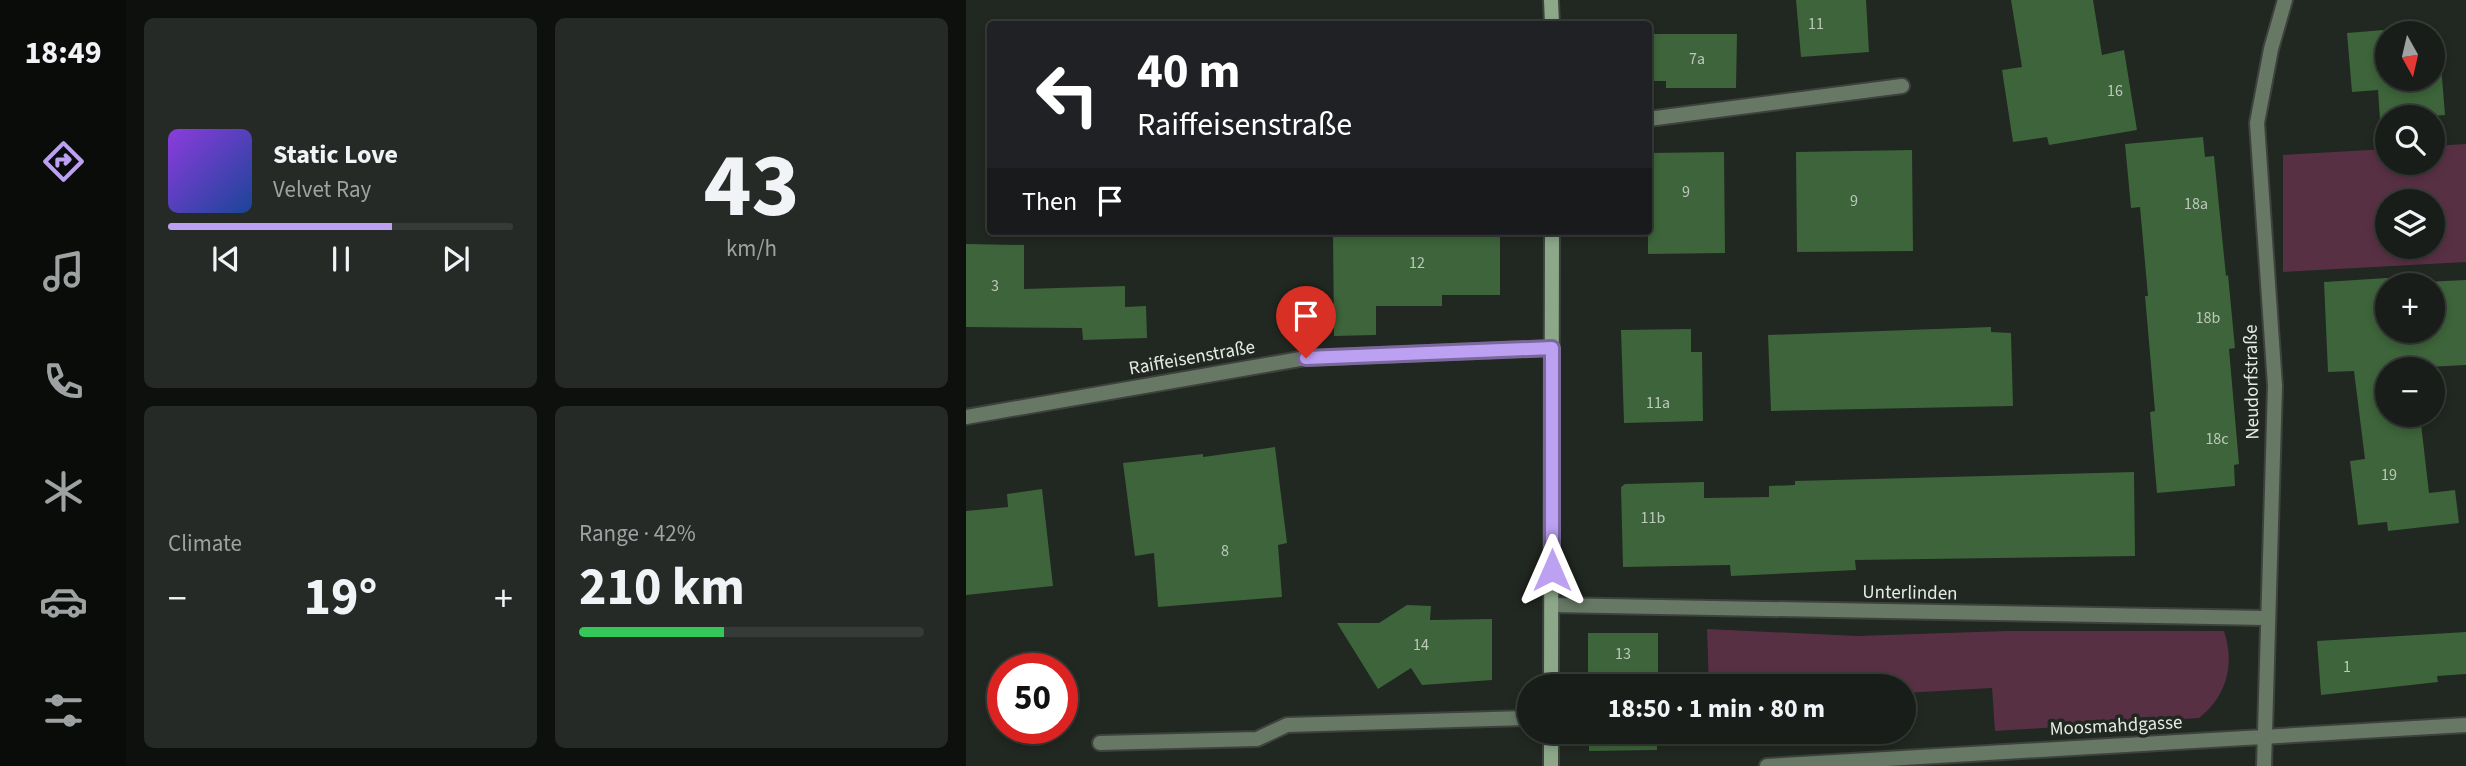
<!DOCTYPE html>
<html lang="en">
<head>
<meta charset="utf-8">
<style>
  :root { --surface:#191d19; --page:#262a26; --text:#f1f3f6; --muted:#9fa2a2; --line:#373b38; --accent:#bca0f2 }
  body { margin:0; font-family:"Source Sans 3",sans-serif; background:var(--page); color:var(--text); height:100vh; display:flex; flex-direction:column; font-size:26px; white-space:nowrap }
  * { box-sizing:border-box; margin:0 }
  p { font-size:23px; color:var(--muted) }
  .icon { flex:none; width:38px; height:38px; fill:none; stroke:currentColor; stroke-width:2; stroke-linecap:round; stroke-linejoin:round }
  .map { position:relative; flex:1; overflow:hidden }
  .side { display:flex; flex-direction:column; gap:18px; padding:18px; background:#0e100e; width:840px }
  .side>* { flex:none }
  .banner { position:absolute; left:21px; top:21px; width:665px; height:214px; border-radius:7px; box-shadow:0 4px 10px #0003,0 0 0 2px var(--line); background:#202124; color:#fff; overflow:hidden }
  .needle { width:46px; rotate:172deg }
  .buttons { position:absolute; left:1409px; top:21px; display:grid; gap:14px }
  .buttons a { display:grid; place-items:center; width:70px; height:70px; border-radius:50%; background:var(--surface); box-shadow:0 4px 10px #0003,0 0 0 2px var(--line); font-size:35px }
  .speed { position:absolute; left:21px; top:653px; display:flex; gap:14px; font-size:35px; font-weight:700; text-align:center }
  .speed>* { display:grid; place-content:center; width:91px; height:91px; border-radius:50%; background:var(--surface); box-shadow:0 4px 10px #0003,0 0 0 2px var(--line); line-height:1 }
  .speed .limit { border:10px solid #d22; background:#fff; color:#111 }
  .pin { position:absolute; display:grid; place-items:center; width:60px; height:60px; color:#fff; margin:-72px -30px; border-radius:50% 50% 50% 0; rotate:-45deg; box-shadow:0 0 7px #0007 }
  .pin .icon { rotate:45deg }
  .me { position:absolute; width:77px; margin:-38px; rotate:0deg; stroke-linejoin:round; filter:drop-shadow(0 0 5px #0008) }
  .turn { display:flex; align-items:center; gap:24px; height:147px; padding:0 35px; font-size:32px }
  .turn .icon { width:91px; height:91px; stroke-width:2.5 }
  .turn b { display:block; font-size:49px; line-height:60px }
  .then { display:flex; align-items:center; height:66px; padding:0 35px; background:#0003; gap:14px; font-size:26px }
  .big { font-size:52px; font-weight:700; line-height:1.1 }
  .side .card { flex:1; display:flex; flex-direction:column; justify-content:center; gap:10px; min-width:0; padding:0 24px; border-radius:10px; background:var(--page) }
  .side .dial { align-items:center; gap:0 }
  .dial b { font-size:91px; line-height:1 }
  .song { display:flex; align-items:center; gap:21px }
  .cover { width:84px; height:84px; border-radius:10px; background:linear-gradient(135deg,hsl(270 70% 55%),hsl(220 70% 35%)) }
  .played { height:7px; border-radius:4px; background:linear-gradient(90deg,var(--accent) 65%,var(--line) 65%) }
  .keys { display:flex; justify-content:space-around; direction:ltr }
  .heat { display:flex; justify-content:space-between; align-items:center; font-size:38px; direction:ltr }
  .charge { height:10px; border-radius:5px; background:linear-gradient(90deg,#34c759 42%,var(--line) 0) }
  .side .tiles { flex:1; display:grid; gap:18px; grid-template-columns:repeat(2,1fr) }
  .trip { position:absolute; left:551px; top:674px; width:399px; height:70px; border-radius:35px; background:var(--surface); box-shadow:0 4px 10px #0003,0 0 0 2px var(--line); font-weight:700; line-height:70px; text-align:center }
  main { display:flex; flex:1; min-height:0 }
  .menu { display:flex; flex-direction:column; width:126px; justify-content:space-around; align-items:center; background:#0a0c0a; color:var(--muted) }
  .menu .icon { width:49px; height:49px }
  .menu .current { color:var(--accent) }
  .menu b { font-size:32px; color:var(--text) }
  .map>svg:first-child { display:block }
  .green { fill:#583044; fill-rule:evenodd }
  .building { fill:#3d643a; fill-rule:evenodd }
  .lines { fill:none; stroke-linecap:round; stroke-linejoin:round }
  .service-casing { stroke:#3d423c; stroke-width:18 }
  .minor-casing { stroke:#3d423c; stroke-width:18 }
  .secondary-casing { stroke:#3d423c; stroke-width:18 }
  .service { stroke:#677865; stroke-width:14 }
  .minor { stroke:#677865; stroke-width:14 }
  .secondary { stroke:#8ca889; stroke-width:14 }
  .route-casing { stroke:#7a689d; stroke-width:18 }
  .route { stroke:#bca0f2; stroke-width:12 }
  .labels { text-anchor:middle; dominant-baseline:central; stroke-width:7; stroke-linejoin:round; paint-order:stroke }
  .number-label { font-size:16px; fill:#bcc8ba }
  .street-label { font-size:19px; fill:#e6eae5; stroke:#212721 }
</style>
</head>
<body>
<main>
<nav class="menu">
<b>18:49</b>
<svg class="icon current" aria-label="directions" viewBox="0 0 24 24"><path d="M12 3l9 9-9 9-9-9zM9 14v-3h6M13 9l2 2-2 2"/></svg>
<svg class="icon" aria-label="music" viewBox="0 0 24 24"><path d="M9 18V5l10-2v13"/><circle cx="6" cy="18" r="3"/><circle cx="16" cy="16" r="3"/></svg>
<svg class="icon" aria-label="phone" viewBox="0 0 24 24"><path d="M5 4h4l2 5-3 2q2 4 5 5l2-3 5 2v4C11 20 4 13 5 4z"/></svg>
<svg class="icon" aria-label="climate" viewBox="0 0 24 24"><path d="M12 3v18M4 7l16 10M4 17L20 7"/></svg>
<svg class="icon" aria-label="car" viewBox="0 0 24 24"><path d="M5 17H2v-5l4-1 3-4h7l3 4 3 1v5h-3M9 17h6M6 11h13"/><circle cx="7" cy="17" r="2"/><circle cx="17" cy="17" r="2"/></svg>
<svg class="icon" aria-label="filters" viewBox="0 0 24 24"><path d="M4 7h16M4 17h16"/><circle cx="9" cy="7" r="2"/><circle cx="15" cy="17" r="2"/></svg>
</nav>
<section class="side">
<div class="tiles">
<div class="card">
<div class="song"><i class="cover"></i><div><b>Static Love</b><p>Velvet Ray</p></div></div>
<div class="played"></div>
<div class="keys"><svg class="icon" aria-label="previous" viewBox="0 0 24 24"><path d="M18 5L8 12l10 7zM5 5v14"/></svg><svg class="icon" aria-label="pause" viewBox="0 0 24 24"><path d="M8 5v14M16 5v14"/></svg><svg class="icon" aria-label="next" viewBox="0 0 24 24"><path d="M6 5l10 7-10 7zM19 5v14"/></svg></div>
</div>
<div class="card dial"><b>43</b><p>km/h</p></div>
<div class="card"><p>Climate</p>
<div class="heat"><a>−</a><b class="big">19°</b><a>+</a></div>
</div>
<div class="card"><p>Range · 42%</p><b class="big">210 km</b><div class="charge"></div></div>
</div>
</section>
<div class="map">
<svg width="1500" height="766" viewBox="0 0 1500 766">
  <rect width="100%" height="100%" fill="#212721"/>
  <path class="green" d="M1500,144v118l-183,10v-117l104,-6v14h45l1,-17zM1421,201h45v46h-45z
    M741,629l151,7 148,-5h218c11,33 3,65 -25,87l-204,13 -3,-43 -88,5v-7h-195z"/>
  <path class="building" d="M830,0h70l3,52 -68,5z
    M1045,0h82l9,55 22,-5 13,80 -88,15 -2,-8 -34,5 -11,-72 20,-3z
    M1454,27l1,6h-34v46h45v-13l9,-1 4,50 -65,5 -2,-30 -26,2 -5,-59z
    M682,34h89l-1,54h-70v-7h-18z
    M1237,137l2,20 9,-1 12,120 2,-1 7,73 -6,1 10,115 -5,1 1,21 -78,7 -7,-81 5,-1 -10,-115h3l-8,-89 -9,1 -6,-64z
    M946,150l1,101 -116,1 -1,-100z
    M758,152l1,101 -77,1v-101z
    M367,231h167v64h-58v11h-66v29l-42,1z
    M0,244l58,1v44l101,-3v21l21,-1 1,32 -64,2 -1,-12 -116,-1z
    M1437,277v6l63,-3v85l-79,4v46h33l9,78 26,-3 4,33 -71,8 -1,-9 -29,3 -8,-64 15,-2 -11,-88 -26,1 -4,-90zM1421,285h45v46h-45z
    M1025,327v5l20,1 2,73 -242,5 -3,-76z
    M725,329v23h11l1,69 -79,2 -3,-93z
    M309,447l12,96 -9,2 4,52 -124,10 -4,-54 -19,3 -12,-93 80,-9v3z
    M1168,472l1,84 -280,4 1,10 -125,6 -1,-11 -107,2 -2,-80 4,-3 79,-2v16l65,-1v-11l26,-1v-4z
    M76,489l11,97 -87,9v-84l42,-4 -1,-13z
    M441,605l24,1 -1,14 62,-1v61l-70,5 -11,-17 -33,21 -41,-66h42z
    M1500,632v42l-29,2 1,6 -117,13 -4,-54z
    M622,633h70v53h-70z
    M623,732h68v18l-68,1z"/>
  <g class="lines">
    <defs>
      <path id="service" d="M682,119l254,-33
        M134,743l157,-4 30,-14 243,-7"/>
      <path id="minor" d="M0,417l340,-59 246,-10
        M586,605l714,13
        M801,766l699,-41
        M1298,766l11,-380 -18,-263 14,-74 14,-49"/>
      <path id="secondary" d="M585,0l1,24
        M585,686l1,-455
        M585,732v34"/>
    </defs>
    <use href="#service" class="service-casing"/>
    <use href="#minor" class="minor-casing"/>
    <use href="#secondary" class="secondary-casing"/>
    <use href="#service" class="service"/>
    <use href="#minor" class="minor"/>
    <use href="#secondary" class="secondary"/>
  </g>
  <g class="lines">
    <defs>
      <path id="route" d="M340,358l246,-10v222"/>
    </defs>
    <use href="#route" class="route-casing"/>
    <use href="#route" class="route"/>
  </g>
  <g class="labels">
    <g class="number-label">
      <text x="850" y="24">11</text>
      <text x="731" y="59">7a</text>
      <text x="1149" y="91">16</text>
      <text x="720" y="192">9</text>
      <text x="888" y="201">9</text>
      <text x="1230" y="204">18a</text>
      <text x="451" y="263">12</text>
      <text x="29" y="286">3</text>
      <text x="1242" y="318">18b</text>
      <text x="692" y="403">11a</text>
      <text x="1251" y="439">18c</text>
      <text x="1423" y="475">19</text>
      <text x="687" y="518">11b</text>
      <text x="259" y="551">8</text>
      <text x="455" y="645">14</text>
      <text x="657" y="654">13</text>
      <text x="1381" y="667">1</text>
    </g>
    <g class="street-label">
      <text transform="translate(226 358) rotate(-10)">Raiffeisenstraße</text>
      <text transform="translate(1286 382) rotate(-91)">Neudorfstraße</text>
      <text transform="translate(944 593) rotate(1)">Unterlinden</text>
      <text transform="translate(1150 726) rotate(-3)">Moosmahdgasse</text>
    </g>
  </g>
</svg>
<div class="buttons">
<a><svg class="needle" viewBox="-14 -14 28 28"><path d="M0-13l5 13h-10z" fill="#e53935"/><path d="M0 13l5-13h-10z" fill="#9fa2a2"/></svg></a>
<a><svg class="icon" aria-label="search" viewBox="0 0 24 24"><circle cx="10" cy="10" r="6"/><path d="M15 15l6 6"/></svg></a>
<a><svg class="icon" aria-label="layers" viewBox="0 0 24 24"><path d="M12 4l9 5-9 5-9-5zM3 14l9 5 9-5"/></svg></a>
<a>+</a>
<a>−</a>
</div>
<div class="speed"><div class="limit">50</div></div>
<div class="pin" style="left:340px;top:358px;background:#d93025"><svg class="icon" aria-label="arrive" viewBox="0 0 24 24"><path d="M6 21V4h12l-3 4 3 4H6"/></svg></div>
<svg class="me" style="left:586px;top:570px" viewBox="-20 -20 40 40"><path d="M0-17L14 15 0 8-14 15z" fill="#bca0f2" stroke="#fff" stroke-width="4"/></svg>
<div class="trip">18:50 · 1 min · 80 m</div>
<div class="banner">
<div class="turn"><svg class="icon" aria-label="left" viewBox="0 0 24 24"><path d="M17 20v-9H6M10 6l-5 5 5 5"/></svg><div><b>40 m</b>Raiffeisenstraße</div></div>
<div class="then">Then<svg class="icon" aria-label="arrive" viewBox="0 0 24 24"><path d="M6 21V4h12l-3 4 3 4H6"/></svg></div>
</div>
</div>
</main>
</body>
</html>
